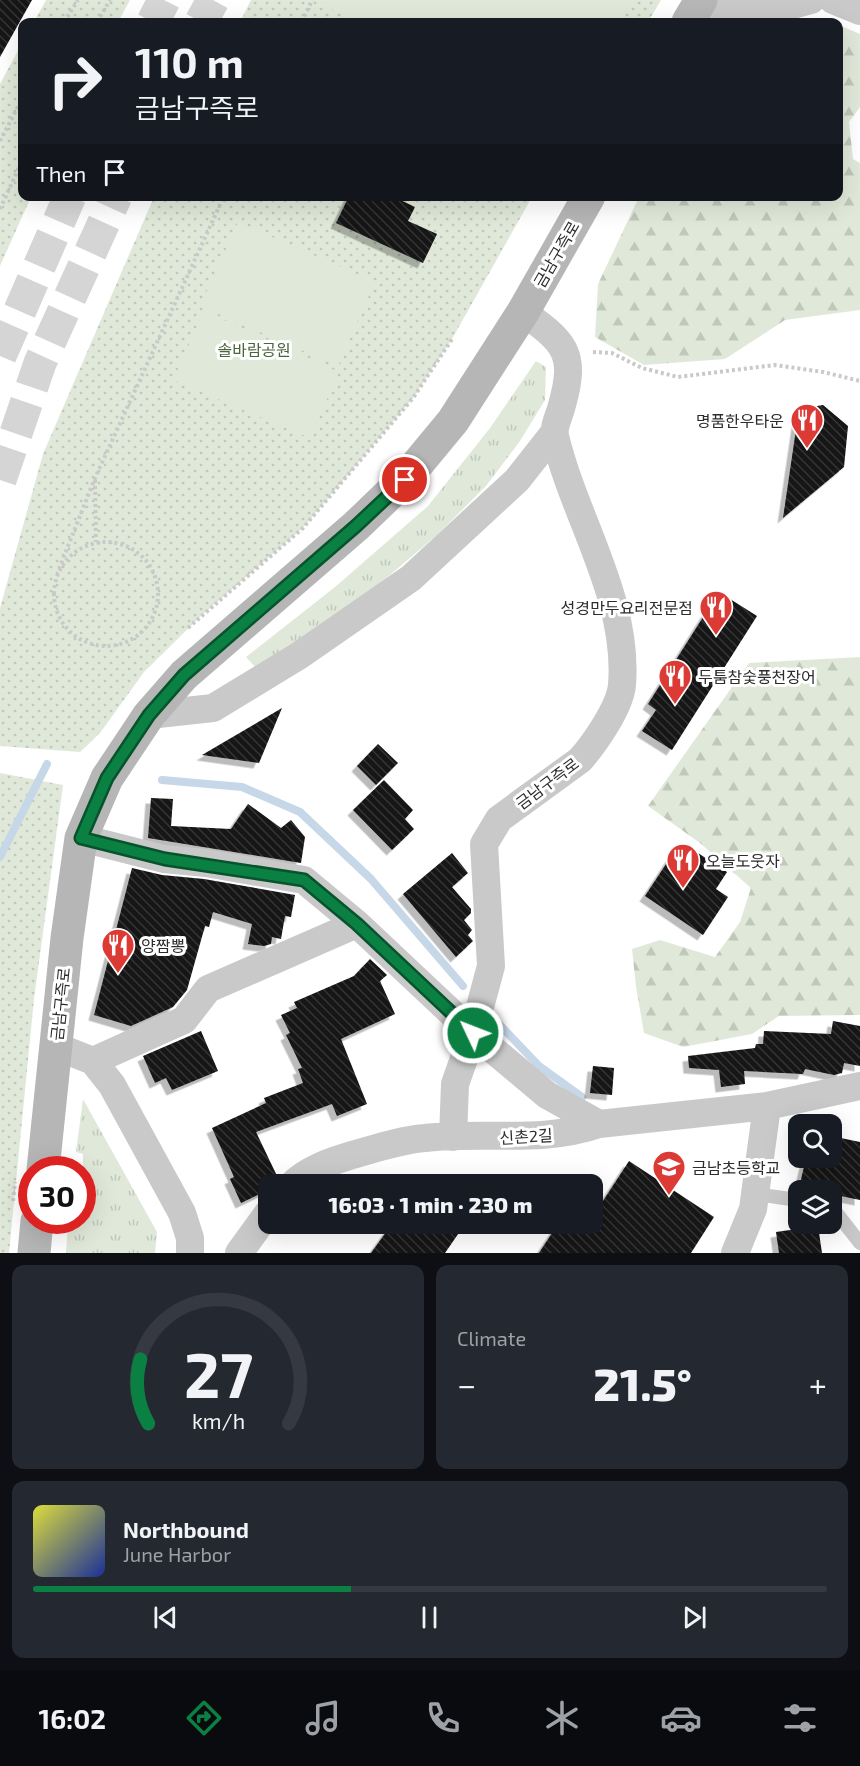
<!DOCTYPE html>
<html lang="en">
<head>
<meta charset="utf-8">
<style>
  :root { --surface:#171b24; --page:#242831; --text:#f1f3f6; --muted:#9ea1a6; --line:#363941; --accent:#0b8043 }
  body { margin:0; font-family:"Exo 2","Noto Sans KR",sans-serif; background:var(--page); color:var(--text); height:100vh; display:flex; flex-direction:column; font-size:22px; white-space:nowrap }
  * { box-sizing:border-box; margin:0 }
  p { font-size:20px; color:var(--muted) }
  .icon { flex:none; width:33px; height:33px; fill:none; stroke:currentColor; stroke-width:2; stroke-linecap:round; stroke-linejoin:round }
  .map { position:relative; height:1253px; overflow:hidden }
  .panel { display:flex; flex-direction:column; gap:12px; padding:12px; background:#0d0f14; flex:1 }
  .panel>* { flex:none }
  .guide { position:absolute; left:18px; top:18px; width:825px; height:183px; border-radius:12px; box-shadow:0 6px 24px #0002; background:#171b24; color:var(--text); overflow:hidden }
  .controls { position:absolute; left:788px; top:1114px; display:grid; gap:12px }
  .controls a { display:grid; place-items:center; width:54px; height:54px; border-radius:12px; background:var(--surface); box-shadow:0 6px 24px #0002; font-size:30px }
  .speed { position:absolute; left:18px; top:1156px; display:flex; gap:12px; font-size:30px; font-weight:700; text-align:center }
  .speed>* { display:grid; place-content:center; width:78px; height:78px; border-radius:50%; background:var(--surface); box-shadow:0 6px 24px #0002; line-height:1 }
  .speed .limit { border:9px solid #d22; background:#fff; color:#111 }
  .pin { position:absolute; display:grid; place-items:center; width:51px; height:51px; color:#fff; margin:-26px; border:3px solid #fff; border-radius:50%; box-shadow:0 2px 6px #0007 }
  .me { position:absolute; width:66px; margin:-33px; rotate:313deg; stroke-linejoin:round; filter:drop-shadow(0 0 4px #0008) }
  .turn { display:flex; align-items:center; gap:21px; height:126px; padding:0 18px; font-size:27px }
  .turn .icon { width:78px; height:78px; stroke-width:2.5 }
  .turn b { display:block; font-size:42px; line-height:51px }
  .then { display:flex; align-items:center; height:57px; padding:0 18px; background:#0003; gap:12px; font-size:22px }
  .big { font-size:45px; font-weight:800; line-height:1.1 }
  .panel .card { flex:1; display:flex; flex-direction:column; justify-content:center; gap:9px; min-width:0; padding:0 21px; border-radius:12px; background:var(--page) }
  .panel .dial { align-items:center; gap:0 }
  .dial svg { height:156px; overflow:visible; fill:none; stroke:var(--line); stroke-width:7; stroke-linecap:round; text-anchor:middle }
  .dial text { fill:var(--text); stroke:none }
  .song { display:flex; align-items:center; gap:18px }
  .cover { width:72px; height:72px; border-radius:9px; background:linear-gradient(135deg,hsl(60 70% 55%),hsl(230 70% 35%)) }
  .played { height:6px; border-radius:3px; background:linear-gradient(90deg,var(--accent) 40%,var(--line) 40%) }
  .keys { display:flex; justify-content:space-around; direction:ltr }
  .heat { display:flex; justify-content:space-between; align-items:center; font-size:33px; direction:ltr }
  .panel .tiles { flex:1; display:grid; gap:12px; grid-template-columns:1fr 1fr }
  .card:last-child { grid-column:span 2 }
  .trip { position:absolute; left:258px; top:1174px; width:345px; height:60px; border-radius:12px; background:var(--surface); box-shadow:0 6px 24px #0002; font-weight:800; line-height:60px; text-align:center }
  .tabs { display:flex; height:96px; justify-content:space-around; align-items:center; background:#090b0e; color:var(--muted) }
  .tabs .icon { width:42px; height:42px }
  .tabs .selected { color:var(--accent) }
  .tabs b { font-size:27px; color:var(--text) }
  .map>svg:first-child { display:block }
  .grass { fill:url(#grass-tufts) }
  .forest { fill:url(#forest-firs) }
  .park { fill:url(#park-dots) }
  .pitch { fill:#e0e9d9 }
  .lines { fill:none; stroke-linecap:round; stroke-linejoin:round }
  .stream { stroke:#c6d7e8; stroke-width:8 }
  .building { fill:url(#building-back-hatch); filter:url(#shadow) }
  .trunk-tunnel { stroke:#d5d5d5; stroke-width:33; stroke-dasharray:33 16; stroke-linecap:butt }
  .path { stroke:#c9c9c9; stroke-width:4; stroke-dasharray:3 3; stroke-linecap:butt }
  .service { stroke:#c9c9c9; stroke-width:14 }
  .minor { stroke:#c9c9c9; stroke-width:28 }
  .secondary { stroke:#b6b6b6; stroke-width:33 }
  .route-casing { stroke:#07532c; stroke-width:15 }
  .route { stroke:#0b8043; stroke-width:10 }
  .labels { text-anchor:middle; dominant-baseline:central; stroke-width:6; stroke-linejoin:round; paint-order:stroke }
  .street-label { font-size:16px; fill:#2c2c2c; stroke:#fff }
  .park-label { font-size:16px; fill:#4a643c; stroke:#fff }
  .poi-label { font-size:16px; fill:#2c2c2c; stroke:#fff; text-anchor:start }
</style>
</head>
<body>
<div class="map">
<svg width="860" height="1253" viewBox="0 0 860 1253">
  <defs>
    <pattern id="grass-tufts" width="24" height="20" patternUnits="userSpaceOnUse" patternTransform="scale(1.5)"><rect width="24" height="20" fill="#e0e9d9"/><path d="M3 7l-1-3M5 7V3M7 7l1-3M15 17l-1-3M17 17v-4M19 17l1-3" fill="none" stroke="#c0c8ba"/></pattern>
    <pattern id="forest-firs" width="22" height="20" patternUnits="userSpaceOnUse" patternTransform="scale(1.5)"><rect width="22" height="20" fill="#e0e9d9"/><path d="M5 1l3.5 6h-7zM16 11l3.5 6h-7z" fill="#c0c8ba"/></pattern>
    <pattern id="park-dots" width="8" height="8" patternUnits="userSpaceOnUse" patternTransform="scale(1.5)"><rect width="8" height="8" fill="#e0e9d9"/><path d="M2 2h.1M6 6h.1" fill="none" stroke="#c0c8ba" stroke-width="1.8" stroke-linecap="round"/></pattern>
    <pattern id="building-back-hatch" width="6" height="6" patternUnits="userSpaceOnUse" patternTransform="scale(1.5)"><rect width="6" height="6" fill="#131313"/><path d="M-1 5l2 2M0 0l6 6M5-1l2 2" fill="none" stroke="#363636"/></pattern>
    <filter id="shadow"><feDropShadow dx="-5.5" dy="5.5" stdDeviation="0" flood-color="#0004"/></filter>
  </defs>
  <rect width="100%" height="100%" fill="#fff"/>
  <path class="grass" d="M536,361l10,6 -1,33 -25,41 -34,45 -48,48 -68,58 -114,76 -10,-11 89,-70 93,-81 62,-78z
    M83,1099l74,133 -2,21h-89l2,-32h14l1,-67 -7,-2z"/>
  <path class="forest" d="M839,25l21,9v73l-11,15 4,37 7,4v147l-75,10 -60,39 -81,6 -49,-28 3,-53 41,-87 199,-1z
    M860,657v358l-81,1 -27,18 -69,13 -39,-14 -8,-46 -4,-38 28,-9 55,17 25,-35 11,-34 -51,-45 -52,-37 101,-143z"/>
  <path class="park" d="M46,0h84l-12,22h-84z
    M251,0h410l-13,22h-408z
    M22,43v153l9,1 -31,69v-182z
    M154,197h378l-80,142 -39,59 -110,130 -103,89 -56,55 -44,61 -20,19 -80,-6v-138l43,-154z
    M0,773l63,12 -29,214 -25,254h-9z"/>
  <path class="pitch" d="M324,0h307l-11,22h-259l-39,-17z
    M238,222l137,60 -37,84 -138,-60z
    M204,311l135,61 -29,66 -137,-58z"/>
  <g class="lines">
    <path class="stream" d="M162,780l80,7 58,25 71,67 92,107
      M0,857l47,-93
      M498,1023l41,43 43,31"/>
  </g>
  <path class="building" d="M0,0h32l-32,57z
    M349,196h43l23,11 -7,14 29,13 -14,29 -87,-40z
    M823,405l25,21 -4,41 -61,51 16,-109z
    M719,592l38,24 -85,134 -30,-19 14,-21 -8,-6z
    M282,708l-23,55 -57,-8z
    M378,744l20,19 -22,22 -19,-19z
    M384,780l29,30 -8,9 9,10 -22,21 -39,-40z
    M151,798l22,1 -2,27 60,3 17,-25 33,24 10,-8 14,17 -4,26 -153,-25z
    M695,851l32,21 -11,17 12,8 -25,38 -58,-39 29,-44 14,9z
    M452,853l16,20 -16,14 19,22v4l-7,7 8,10 -4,5 5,6 -17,16 -53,-63z
    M132,868l30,7 42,4 91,16 -4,22 -6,-1 -4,23 -9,-2 -1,7 -7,2 -16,-2 4,-20 -39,-12 -4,15 -4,-1 -18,64 -14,17 -42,19 -37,-11z
    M370,959l17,16 -7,6 15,33 -54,25 26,65 -30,12 -5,-12 -76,28 22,46 -2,7h-8v5l-27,13 -11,-24 4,-2 -22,-49 54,-25 -2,-5 39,-15 -5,-14 4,-1 -16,-33 4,-2 -9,-18 16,-7 -3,-6 60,-26z
    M833,1021l27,5v40l-16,-3 -2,10 -8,2 -29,-6 -2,5 -59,-3 1,13 -24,3 -2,-17 -30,-2 -1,-12 67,-8 1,-4h7l1,-13 67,3z
    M201,1031l17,40 -46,19 -6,-12 -11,5 -12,-27z
    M593,1066l21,2 -2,27 -22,-2z
    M831,1136l29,6v58l-29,-6v-3l-32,-3 7,-30h25z
    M629,1161l85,56 -23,36h-152l19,-29h34v-30l11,7z
    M392,1224h73l-20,29h-74z
    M818,1226l4,27h-43l-3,-21z"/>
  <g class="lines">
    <path class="trunk-tunnel" d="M153,22l11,-22
      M201,22l12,-22
      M0,356l70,-160
      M0,480l40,-117 76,-167"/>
    <path class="path" d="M64,22l14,-22
      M97,22l13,-22
      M302,22l10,-22
      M0,141l22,-42
      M0,209l22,-48
      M593,352l19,1 30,15 36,9 97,-12 48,7 37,9
      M95,480l1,62
      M54 594a52 52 0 1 1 104 0a52 52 0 1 1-104 0Z
      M59,569l36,-91 129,-282
      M188,628l115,-100 110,-130 39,-59
      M13,1201l2,-19"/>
    <path class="service" d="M755,1194l43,6
      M831,1206l29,37"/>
    <path class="minor" d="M833,0l27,11
      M692,16l93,-9 26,-7
      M149,715l64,-7 87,-53 111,-77 106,-98 37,-47
      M81,838l83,21 42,4 98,17 53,44 116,109 74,62 52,29
      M55,1046l38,15 19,24 70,128 8,25v15
      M93,1061l91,-41 24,-31 149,-65
      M453,1137l2,-53 18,-51 18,-67 -7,-122 15,-25 81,-59c15,-17 40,-53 42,-75 7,-88 -48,-167 -67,-249 -2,-9 5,-22 7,-31 15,-53 2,-63 -39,-93
      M292,1185c14,-15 37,-23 57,-29 25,-7 50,-16 76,-18 59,-7 116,6 174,-14l168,-18 93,-20
      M239,1253l29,-40
      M735,1253l18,-44 14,-103"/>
    <path class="secondary" d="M688,22l13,-22
      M43,1170l24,-232 14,-100 26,-60 42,-63 35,-40 172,-149 49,-47 48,-58 70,-109 66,-116
      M34,1253l3,-32"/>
  </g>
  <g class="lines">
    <defs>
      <path id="route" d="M405,480l-49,46 -172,149 -35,40 -42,63 -26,60 84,21 139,21 53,44 116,109"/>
    </defs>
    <use href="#route" class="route-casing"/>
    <use href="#route" class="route"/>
  </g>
  <defs>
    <symbol id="restaurant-pin" viewBox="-11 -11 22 30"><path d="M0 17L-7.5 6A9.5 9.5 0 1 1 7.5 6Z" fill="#dc3a34" stroke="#fff"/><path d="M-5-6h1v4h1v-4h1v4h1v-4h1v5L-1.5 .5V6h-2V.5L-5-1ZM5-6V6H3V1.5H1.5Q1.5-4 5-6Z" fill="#fff"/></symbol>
    <symbol id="school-pin" viewBox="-11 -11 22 30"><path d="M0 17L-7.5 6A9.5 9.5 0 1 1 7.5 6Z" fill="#dc3a34" stroke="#fff"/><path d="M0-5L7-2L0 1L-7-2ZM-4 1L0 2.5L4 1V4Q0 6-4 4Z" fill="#fff"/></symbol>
  </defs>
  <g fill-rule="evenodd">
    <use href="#restaurant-pin" x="788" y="401" width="38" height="52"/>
    <use href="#restaurant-pin" x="697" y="588" width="38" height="52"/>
    <use href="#restaurant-pin" x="656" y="657" width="38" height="52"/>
    <use href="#restaurant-pin" x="664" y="841" width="38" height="52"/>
    <use href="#restaurant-pin" x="99" y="926" width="38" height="52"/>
    <use href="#school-pin" x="650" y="1148" width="38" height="52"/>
  </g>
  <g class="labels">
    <g class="street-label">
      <text transform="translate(556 254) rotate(-60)">금남구즉로</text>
      <text transform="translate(547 783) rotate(-37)">금남구즉로</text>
      <text transform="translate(60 1004) rotate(-84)">금남구즉로</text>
      <text transform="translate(526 1136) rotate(-3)">신촌2길</text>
    </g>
    <g class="park-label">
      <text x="254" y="349">솔바람공원</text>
    </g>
    <g class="poi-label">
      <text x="784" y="420" text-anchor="end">명품한우타운</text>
      <text x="693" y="607" text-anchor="end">성경만두요리전문점</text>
      <text x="698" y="676">두툼참숯풍천장어</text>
      <text x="706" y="860">오늘도웃자</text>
      <text x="141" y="945">양짬뽕</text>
      <text x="692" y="1167">금남초등학교</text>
    </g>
  </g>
</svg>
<div class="controls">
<a><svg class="icon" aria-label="search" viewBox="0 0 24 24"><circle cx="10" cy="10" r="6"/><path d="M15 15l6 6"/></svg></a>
<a><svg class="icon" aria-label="layers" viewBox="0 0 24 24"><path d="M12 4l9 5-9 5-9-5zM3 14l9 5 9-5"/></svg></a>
</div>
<div class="speed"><div class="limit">30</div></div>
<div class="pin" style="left:405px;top:480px;background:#d93025"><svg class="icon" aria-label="arrive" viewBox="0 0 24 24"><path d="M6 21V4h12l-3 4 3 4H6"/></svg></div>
<svg class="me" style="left:473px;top:1033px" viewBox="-20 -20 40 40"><circle r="17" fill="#0b8043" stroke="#fff" stroke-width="3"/><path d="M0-11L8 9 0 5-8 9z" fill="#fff"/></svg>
<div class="trip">16:03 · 1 min · 230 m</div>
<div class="guide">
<div class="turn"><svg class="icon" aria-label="right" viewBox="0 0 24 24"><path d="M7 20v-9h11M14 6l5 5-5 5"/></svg><div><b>110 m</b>금남구즉로</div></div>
<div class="then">Then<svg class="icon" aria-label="arrive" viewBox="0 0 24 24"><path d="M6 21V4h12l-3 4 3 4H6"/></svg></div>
</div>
</div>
<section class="panel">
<div class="tiles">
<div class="card dial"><svg viewBox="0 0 100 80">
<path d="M14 69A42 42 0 1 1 86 69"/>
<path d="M14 69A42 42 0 0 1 10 36" stroke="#0b8043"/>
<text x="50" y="56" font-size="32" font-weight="700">27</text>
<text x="50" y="72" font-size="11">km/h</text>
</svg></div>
<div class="card"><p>Climate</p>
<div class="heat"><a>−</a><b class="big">21.5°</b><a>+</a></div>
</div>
<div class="card">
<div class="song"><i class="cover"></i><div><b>Northbound</b><p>June Harbor</p></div></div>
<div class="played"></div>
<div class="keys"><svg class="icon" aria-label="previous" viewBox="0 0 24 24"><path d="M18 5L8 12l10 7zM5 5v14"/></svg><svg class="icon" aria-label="pause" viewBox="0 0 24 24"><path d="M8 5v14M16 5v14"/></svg><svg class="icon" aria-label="next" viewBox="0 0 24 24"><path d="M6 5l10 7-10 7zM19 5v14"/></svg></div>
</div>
</div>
</section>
<nav class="tabs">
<b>16:02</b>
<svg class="icon selected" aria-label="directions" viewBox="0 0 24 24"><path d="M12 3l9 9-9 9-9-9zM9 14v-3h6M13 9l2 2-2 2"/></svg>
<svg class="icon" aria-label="music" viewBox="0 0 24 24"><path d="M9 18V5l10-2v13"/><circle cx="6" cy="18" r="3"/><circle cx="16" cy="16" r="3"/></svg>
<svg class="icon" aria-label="phone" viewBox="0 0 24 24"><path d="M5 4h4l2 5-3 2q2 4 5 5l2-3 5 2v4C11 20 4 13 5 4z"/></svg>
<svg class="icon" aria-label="climate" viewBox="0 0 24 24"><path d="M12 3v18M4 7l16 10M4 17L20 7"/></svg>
<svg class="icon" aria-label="car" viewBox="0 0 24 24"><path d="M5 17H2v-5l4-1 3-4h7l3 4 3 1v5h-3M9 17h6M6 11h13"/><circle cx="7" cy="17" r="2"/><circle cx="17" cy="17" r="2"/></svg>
<svg class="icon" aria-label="filters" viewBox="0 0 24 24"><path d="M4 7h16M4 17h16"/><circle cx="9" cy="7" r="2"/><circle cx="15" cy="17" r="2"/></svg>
</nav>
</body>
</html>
